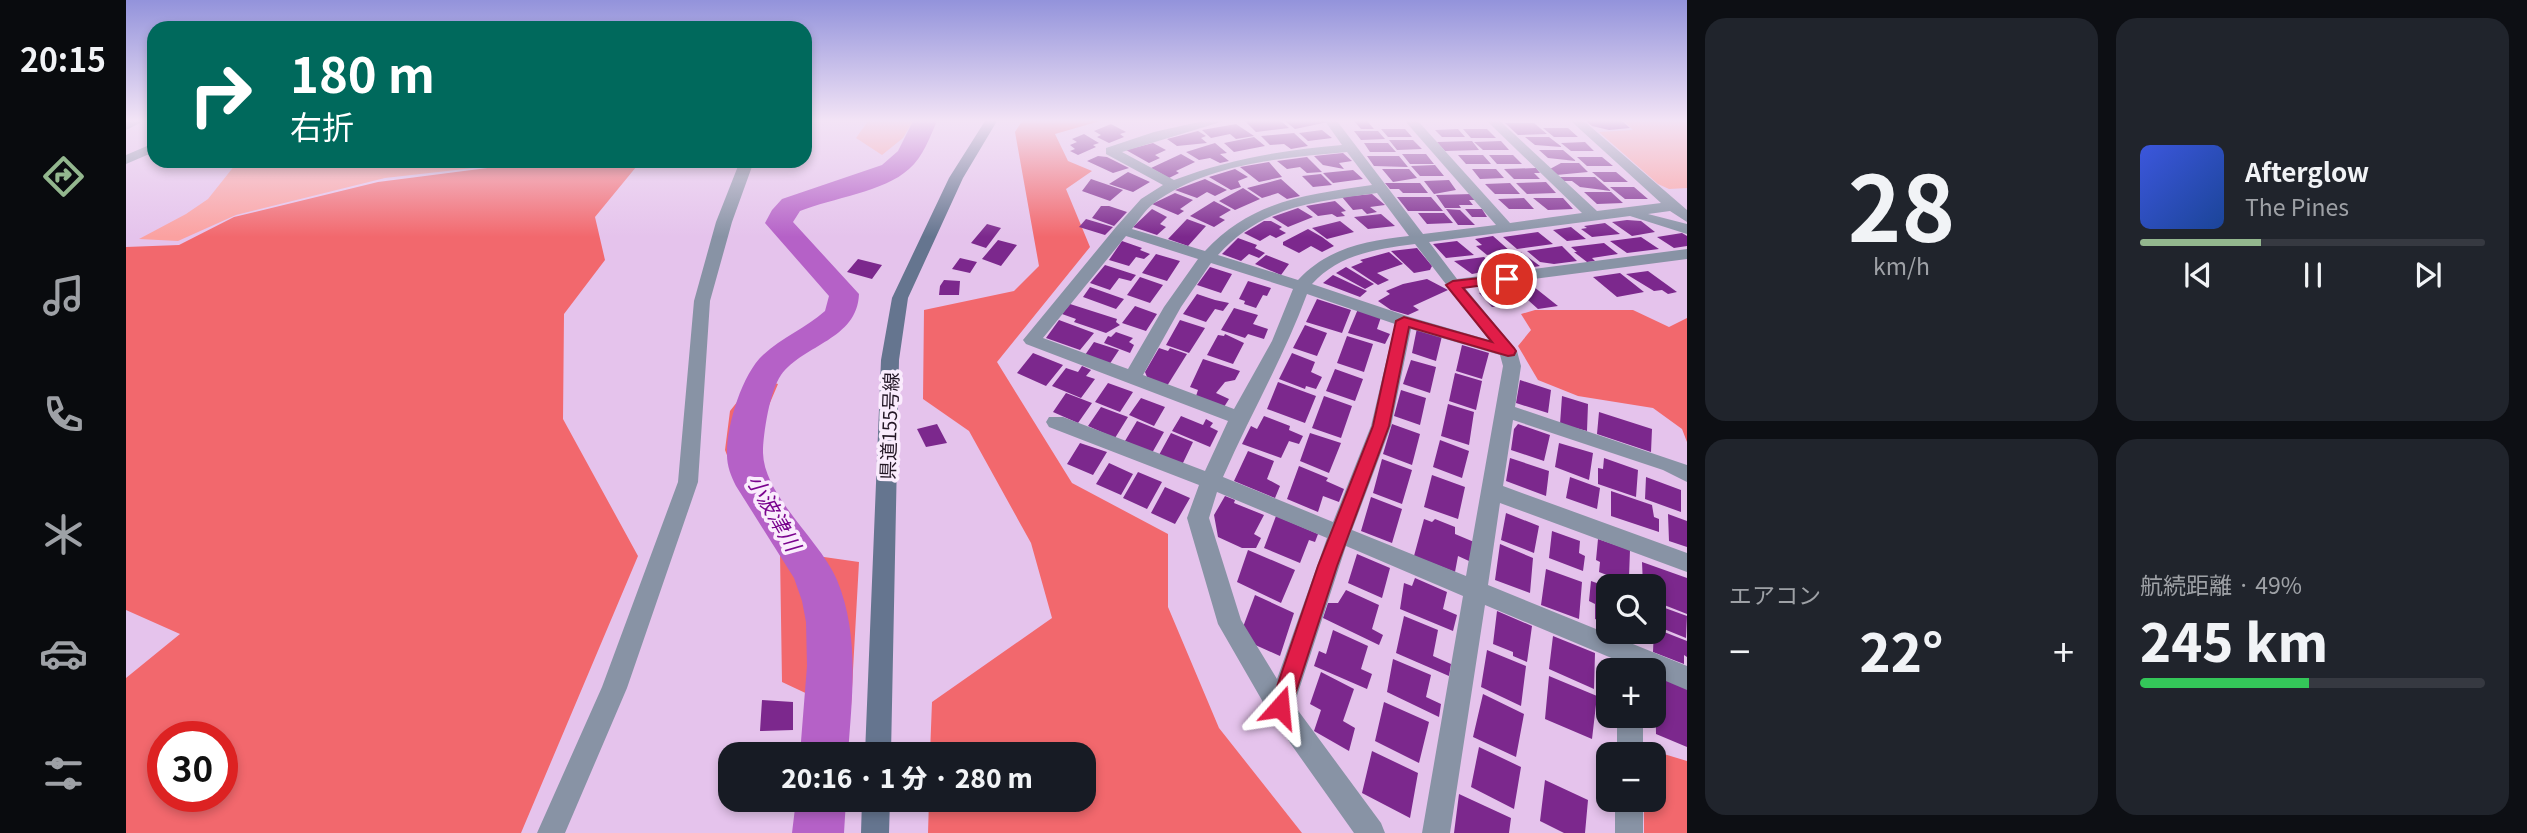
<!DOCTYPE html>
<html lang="ja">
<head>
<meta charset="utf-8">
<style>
  :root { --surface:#171b24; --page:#20242c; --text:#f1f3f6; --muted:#9ea1a6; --line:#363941; --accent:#93b78e }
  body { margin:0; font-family:Georgia,"Noto Sans JP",serif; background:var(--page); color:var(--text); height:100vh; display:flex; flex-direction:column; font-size:26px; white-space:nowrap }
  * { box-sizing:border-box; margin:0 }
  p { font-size:23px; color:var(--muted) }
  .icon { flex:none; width:38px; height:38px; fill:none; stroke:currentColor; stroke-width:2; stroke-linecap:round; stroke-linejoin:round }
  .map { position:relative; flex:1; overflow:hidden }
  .sheet { display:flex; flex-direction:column; gap:18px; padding:18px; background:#0d0f14; width:840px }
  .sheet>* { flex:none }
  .top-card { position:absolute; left:21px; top:21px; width:665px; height:147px; border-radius:21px; box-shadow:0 4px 10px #0003; background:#00695c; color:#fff; overflow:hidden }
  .controls { position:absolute; left:1470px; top:574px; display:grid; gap:14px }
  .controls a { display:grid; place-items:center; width:70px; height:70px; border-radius:14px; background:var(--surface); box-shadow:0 4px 10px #0003; font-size:35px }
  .speed { position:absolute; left:21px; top:721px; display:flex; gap:14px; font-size:35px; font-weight:700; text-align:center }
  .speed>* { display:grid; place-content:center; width:91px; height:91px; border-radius:50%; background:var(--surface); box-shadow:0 4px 10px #0003; line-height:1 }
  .speed .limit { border:10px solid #d22; background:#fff; color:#111 }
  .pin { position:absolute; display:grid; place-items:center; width:60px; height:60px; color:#fff; margin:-30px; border:4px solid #fff; border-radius:50%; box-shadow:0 2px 7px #0007 }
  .me { position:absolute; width:77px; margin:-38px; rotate:18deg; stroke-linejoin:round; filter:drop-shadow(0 0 5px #0008) }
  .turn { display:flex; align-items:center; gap:24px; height:147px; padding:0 28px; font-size:32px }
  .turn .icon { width:91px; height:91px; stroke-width:2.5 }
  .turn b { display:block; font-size:49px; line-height:60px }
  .big { font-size:52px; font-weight:800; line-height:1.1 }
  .sheet .card { flex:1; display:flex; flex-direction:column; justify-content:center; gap:10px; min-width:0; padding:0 24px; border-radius:21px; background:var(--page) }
  .sheet .dial { align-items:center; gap:0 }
  .dial b { font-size:91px; line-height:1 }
  .song { display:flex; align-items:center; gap:21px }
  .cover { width:84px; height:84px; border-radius:10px; background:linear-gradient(135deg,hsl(230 70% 55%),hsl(220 70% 35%)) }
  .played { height:7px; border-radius:4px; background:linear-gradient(90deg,var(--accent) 35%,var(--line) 35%) }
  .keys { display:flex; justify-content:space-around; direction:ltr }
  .heat { display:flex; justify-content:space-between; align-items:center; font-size:38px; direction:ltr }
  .charge { height:10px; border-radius:5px; background:linear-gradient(90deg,#34c759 49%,var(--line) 0) }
  .sheet .tiles { flex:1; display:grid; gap:18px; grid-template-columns:repeat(2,1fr) }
  .trip { position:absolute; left:592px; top:742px; width:378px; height:70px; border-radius:21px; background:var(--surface); box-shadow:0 4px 10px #0003; font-weight:800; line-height:70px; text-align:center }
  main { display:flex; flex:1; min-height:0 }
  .menu { display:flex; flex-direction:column; width:126px; justify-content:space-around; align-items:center; background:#090b0e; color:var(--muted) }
  .menu .icon { width:49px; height:49px }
  .menu .current { color:var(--accent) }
  .menu b { font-size:32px; color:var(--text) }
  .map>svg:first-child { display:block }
  .green { fill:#fba1a0 }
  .forest { fill:#f2686d; fill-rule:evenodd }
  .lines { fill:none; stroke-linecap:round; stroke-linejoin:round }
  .river { fill:#b561c7; fill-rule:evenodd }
  .building { fill:#7c288d }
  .minor { fill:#8893a5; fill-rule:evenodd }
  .tertiary { fill:#8893a5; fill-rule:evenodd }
  .secondary { fill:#65758f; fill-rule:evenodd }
  .route { fill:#e11d48; stroke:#92132f; stroke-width:2 }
  .labels { text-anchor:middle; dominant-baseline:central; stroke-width:7; stroke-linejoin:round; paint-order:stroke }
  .street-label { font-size:19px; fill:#221624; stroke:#faecfd }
  .water-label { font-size:21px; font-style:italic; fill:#7a048e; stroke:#faecfd }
</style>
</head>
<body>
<main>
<nav class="menu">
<b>20:15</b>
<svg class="icon current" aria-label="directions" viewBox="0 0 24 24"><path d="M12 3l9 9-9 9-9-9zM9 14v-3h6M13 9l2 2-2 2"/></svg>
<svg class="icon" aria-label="music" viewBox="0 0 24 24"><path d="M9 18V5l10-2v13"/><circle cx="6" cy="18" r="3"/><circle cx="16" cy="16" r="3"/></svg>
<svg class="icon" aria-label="phone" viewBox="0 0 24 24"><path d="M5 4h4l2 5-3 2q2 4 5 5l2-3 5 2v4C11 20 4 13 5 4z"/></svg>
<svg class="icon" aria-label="climate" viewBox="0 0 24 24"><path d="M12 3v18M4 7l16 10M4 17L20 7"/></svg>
<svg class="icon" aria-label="car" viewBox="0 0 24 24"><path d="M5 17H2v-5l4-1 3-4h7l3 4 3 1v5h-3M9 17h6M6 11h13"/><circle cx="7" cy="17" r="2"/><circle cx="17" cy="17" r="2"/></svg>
<svg class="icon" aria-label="filters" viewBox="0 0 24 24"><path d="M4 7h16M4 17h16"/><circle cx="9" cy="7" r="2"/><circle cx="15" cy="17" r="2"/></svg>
</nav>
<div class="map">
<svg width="1561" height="833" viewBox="0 0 1561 833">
  <rect width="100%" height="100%" fill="#e5c3ec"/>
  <path class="green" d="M742,121h45l-10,17 -21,17 -26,-17z
    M1498,121h63v67l-18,1 -11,-5 -59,-52 34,-2z
    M80,161h297l-3,4 -115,13 -149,37 -58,26 -39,-2 47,-25 22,-15 27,-34 -32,-1z"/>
  <path class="forest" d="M896,121h78l-45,13 13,27 24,10 -26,18 24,58 -93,115 75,121 96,51v73l51,121 83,105h-374l1,-33h154v-46h-153l2,-52 120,-84 -21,-75 -62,-112 -46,-32 1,-89 90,-19 25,-25 -24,-134z
    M382,161h133l-46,56 10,43 -41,54 -1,105 75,137 -117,277h-395v-155l54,-44 -54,-24v-363l53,-2 55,-28 144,-35 125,-16zM37,737h59v59h-59z
    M1409,310h98l36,17 18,-9v124l-5,-13 -29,-21 -75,-12 -40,-16 -20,-34 13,-16 -10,-16z
    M630,378l22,6 -20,47 -2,32 61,93 42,6 -8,144 -37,-9 -32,-15 -2,-129 -38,-59 -17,-44 5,-39z
    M1518,748l43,13v72h-43v-33h10v-46h-10z"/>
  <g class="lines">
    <path class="river" d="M787,121h24c-7,16 -14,36 -28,48 -25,23 -77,29 -109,42l-7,11 66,72c-2,46 -55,50 -78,81 -11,15 -18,59 -18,78 1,43 57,87 74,127 23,55 15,117 11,174h-48l7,-88 -1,-44 -4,-21 -8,-23 -58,-92c-5,-10 -9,-20 -9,-31 -1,-28 15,-81 36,-100 19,-18 43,-27 62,-44l4,-15 -64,-73 7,-13 10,-11 100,-34 16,-14z
      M670,800h50l-2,33h-52z"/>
  </g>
  <path class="building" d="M1119,121h36l8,7 -33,4z
    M1159,121h43v1l-33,7z
    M1228,121h13l7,8h-13z
    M1460,121h36l8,7 -21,2 -17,-4z
    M1379,123h29l13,11 -29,1z
    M985,124l15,8 -6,2 4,3 -15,6 -12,-6 4,-2 -7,-4z
    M1110,124l18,12 -18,3 -6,-5 -19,4 -9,-8z
    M1417,128h25l10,9h-24z
    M1255,129h24l7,8h-24z
    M1332,129l7,8h-23l-7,-7z
    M1337,129h24l9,9h-25z
    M1196,130l10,8 -24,3 -9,-8z
    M1072,131l8,5 -5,2 6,5 -30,3 -10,-7z
    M1228,131h24l7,8 -24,1z
    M1168,133l14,13 -17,3 -7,-5 -14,1 -9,-9z
    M958,134l15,9 -6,2 3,2 -18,8 -8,-4 5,-2 -5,-4 7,-3 -5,-3z
    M1128,137l11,9 -31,6 -10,-9z
    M1399,137h24l13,10 -27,-2z
    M1263,140h24l9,9 -25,1z
    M1346,141l7,9 -34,1 -8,-9z
    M1375,141l8,9h-26l-9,-8z
    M1459,142l9,9h-23l-10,-8z
    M1027,143l13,7 -11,5 5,3 -11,5 -23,-13z
    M1089,143l12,10 -7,1 9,7 -9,2 -10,-5 -11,2 -13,-8z
    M1238,143h24l8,9h-26z
    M1413,150h24l13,11 -28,-3z
    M1217,153l9,8 -13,2 5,6 -21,-4 -9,-9z
    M1055,154l14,8 -19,9 3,2 -10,5 -18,-10z
    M1276,154h24l8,10h-24z
    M1332,155h25l8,9h-25z
    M1363,155h24l9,9h-25z
    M972,156l9,1 22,11 -16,5 -26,-12z
    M1241,156h32l9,11 -34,-1z
    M1181,157l15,15 -15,1 -7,-6 -13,2 -10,-8z
    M1451,157h25l11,9h-26z
    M1143,162l13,15 -23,5 -19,-15z
    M1435,163h18l9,9 -32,3 -6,-6z
    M1309,165l9,11h-24l-9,-10z
    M1410,168l4,5h-6l6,6h-26l-10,-10z
    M1109,169l13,8 -10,4 3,6 -10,3 -22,-13z
    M1256,169h27l8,9 -24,4z
    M1346,169h24l8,9 -24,1z
    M1227,170l10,9 -30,4 -10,-10z
    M1002,172l22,10 -17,10 -24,-8z
    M1466,172h24l12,10h-24z
    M1195,174l11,11 -19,2 -11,-11z
    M1431,177h38l16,14 -31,-4 -8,-6h-10z
    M965,179l32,11 -13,11 -28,-10z
    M1079,179l22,11 -12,6 -8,-4 -10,6 -22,-8z
    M1155,179l19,17 -13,3 -9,-6 -16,5 -15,-10z
    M1323,180l7,10 -22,4 -10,-13z
    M1420,182l10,11 -29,1 -11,-11z
    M1259,183h35l8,10h-25l-4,-4h-9z
    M1384,183l10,11h-25l-10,-10z
    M1484,187h24l14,12h-23z
    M1117,188l17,11 -25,11 -16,-9z
    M1458,192h27l12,11 -26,1z
    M1049,193l18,7 -13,9 4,2 -6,4 -26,-11z
    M1246,194l13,11 -15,2 7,5 -10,2 -5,-5 -9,1 -11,-13z
    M1346,194l4,6h-7l4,5h-14l2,3h-16l-9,-13z
    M1271,197h34l12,14h-35z
    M1398,198l10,11h-25l-11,-10z
    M1407,198h30l10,11 -25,1z
    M1088,201l17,9 -12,7 6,3 -11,7 -24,-11z
    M1209,201l11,10 -5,1 4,4 -8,1 -5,-3 -14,2 -12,-10z
    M975,206h8l18,6 -13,14 -22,-8z
    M1172,208l15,9 -25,10 -16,-10z
    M1026,209l15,8 -7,7 6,3 -9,8 -24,-8z
    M1320,209l14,1 15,15h-17z
    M1339,209h17l5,8h-15z
    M1292,213h26l9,10 -26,1z
    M1255,214l14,12 -27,3 -14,-12z
    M960,219l27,8 -8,8 -26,-8z
    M1061,219l19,7 -18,20 -20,-7z
    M1501,220l14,1 14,11 -23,4 -20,-14z
    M1138,221h7l11,6 -3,2 7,4 -10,5 -6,-3 -10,6 -16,-8z
    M1214,221l14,11 -27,7 -15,-11z
    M1479,223l15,11 -28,3 -11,-8 6,-1 -3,-2z
    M861,224l14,4 -15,20 -15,-5z
    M1445,227l15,12 -19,2 -14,-11z
    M1182,229l14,8 12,9 -12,6 -11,-6 -12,7 -16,-8v-3z
    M1412,232l15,12 -36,5 -14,-12z
    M1556,233l5,3v10l-13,2 -17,-11z
    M1367,236l17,15 -23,4 -11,-9 6,-1 -7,-6z
    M1515,237l18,12 -32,4 -17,-12z
    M1112,238l19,7 -2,3 10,5 -6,5 -10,-4 -8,7 -19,-7z
    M872,240l19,5 -16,21 -19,-7z
    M996,241l20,7 -2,2 10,4 -6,5 -8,-2 -7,9 -20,-6z
    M1331,241l17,14 -28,3 -13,-14z
    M1478,243l14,11 -26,4 3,3 -8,1 -13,-10h3l-6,-5z
    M1436,246l15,15 -23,3 -14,-2 -13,-11z
    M1291,248l15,18 -2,4 -16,3 -23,-22z
    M1263,252l14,12 -26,9 12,7 -11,5 -27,-18 12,-5 -3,-2z
    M1395,252l19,14 -23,4 -18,-15z
    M1030,254l24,7 -13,20 -25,-8z
    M1140,255l23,9 -8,11 -26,-11z
    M1358,257l14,12 -26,5 -18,-13z
    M834,258l17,4 -7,11 -18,-4z
    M732,259l24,6 -10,14 -25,-7z
    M979,265l31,10 -5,6 -12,-3 -9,12 -20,-7z
    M1084,267l22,7 -11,19 -24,-8z
    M1220,267l28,17 -9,5 -29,-16z
    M1522,271l29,21 -9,2 -6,-4 -8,1 -28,-17z
    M1494,273l24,19 -27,5 -24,-20z
    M1207,275l34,16 -7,6 -37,-14z
    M1014,277l23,8 -13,18 -23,-8z
    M1301,279l21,11 -35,16 6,4 -11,5 -17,-5 -13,-9 12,-7 -4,-3 17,-7z
    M818,280l16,1 -1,14h-20l1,-9z
    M1122,281l23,7 -4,8 -4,-1 -7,13 -12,-4 1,-3 -6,-2z
    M1403,283l29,23 -20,3 -26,-23z
    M964,287l34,12 -8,10 -33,-12z
    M1374,287l19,18 -27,2 -13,-14 5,-1 -3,-3z
    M1071,294l18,6 14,3 -6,8 -8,-2 -9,13 -23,-8z
    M1191,299l34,11 -9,23 -36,-11z
    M944,304l47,15 -1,3 4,3 -14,8 -32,-11 2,-3 -14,-5z
    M1009,306l22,8 -11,17 -24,-8z
    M1108,308l24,7 -5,9 15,5 -4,10 -16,-5 -3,4 -24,-8z
    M1232,309l23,8 -4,12 13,5 -5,10 -37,-11z
    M933,320l35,13 -14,17 -34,-12z
    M1054,320l25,8 -16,25 -23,-8z
    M1179,325l22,8 -10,23 -24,-8z
    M1291,328l25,8 -6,25 -24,-8z
    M990,332l17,6 -4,4 5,3 -4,8 -26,-10 4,-7 3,1z
    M1099,334l19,9 -11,21 -26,-9 11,-20 6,1z
    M1221,336l26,8 -9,28 -27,-9z
    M968,342l25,8 -10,15 -24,-10z
    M1336,345l27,8 -7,26 -26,-8z
    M1033,348l9,3 2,-3 17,6 -20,32 -20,-9 -2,-5z
    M907,353l30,12 -17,21 -29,-13z
    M1166,353l23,9 -4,10 11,5 -6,12 -10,-3 -1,3 -26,-10z
    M1077,359l37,12 -5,9 -10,2 -9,11 13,6 -5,8 -28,-11 2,-6 -8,-3z
    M1285,360l25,7 -6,26 -27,-9z
    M956,366l9,4 -5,6 9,3 -14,19 -29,-12 14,-18 12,4z
    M1209,369l28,10 -8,22 -29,-10z
    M1329,373l27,8 -6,29 -27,-9z
    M1394,380l31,10 -3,23 -32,-10z
    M1152,382l38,14 -11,27 -38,-14z
    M982,383l25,9 -13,20 -25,-10z
    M1275,390l25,8 -6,27 -26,-9z
    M940,393l26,10 -14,20 -25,-11z
    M1198,396l28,10 -11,32 -29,-10z
    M1436,396l26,8 -1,27 -27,-7z
    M1015,398l24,9 -11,19 -25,-11z
    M1322,404l26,8 -5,33 -28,-9z
    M975,407l27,10 -13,21 -27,-12z
    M1473,412l53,17 -1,23 -54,-18z
    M1055,416l22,9 3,-6 7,4 -3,4 8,4 -8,16 -38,-16z
    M1138,416l26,10 -1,4 14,6 -4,8 -10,-3 -8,17 -39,-14 9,-18 6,3z
    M1011,421l27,11 -12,21 -27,-12z
    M811,424l10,19 -21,4 -9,-18z
    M1266,424l28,10 -8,31 -29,-11z
    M1392,424l32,11 -6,26 -33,-11 3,-21z
    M1045,433l22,9 -11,23 -23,-10z
    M1184,433l31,10 -12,30 -29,-12z
    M1314,440l29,11 -7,27 -29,-11z
    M954,443l27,9 -14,23 -26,-11z
    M1433,443l34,10 -4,27 -34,-13z
    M1122,451l26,10 -7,18 13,7 -5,12 -41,-17z
    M1384,458l39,13 -3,25 -40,-15z
    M1478,458l34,12 -2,27 -38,-13v-16l5,1z
    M1256,459l30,11 -10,34 -29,-11z
    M983,463l24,11 -12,21 -25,-11z
    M1173,466l29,12 -2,3 18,8 -5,13 -16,-6 -5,16 -31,-13z
    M1012,472l24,10 -15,27 -24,-11z
    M1306,475l33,12 -7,32 -34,-12z
    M1444,477l30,11 -3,21 -31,-11z
    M1520,477l35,13v22l-36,-13z
    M1039,487l25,11 -15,26 -24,-11z
    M1485,491l41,14 2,12 5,2v13l-48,-16z
    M1099,496l10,4 -1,3 30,12 -10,19 7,4 -5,10h-14l-24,-11 -4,-22z
    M1245,497l31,12 -10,34 -31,-12z
    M1380,513l33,13 -5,27 -33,-13z
    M1542,514l19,7v26l-18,-6z
    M1150,516l42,18 -3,8 -6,-2 -9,23 -36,-15z
    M1298,519l8,3 3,-3 20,8v7l19,8 -5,19 -11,-5 -3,16 -41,-16z
    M1426,531l28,10 -1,12 6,3 -2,15 -34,-13z
    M1472,539l32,11 -1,27 -9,-3v6l-21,-8 1,-10 -4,-2z
    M1374,544l33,14 -3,35 -35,-13z
    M1122,550l47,20 -14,33 -44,-21z
    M1231,554l33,14 -8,30 -34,-15z
    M1516,562l45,16v36l-33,-13v-15h-11z
    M1420,569l36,13 -3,37 -38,-14z
    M1289,578l32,14 -4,17 14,6 -4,16 -53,-22 4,-26 8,3z
    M1465,581l17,6v37l-13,-5v-15l-6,-3z
    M1220,590l33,15 -7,24 11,6 -4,10 -56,-27 5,-15h10z
    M1129,595l39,18 -14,43 -29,-13 -8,-16z
    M1528,604l33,12 -1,22 -32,-13z
    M1371,611l35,15 -5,36 -14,-6v-4l-20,-8z
    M1278,616l34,14 -5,26 18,8 -2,12 -53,-23z
    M1528,628l33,13v16l-3,-2v9l-31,-12z
    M1207,630l35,16 -7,23 11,5 -5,15 -53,-23 5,-15 7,3z
    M1427,636l42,17 -1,36 -45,-20z
    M1361,650l39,16 -5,40 -40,-19z
    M1267,659l38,16 -5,22 15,7 -2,13 -52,-25z
    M1195,672l33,17 -11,32 12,7 -6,23 -35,-20 7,-21 -11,-6z
    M1529,675l32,13v59l-31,-13z
    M1423,676l48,20 -5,43 -47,-20z
    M1357,694l41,20 -8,43 -43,-20z
    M636,700l31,2v28l-33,1z
    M1258,702l45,20 -10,41 -44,-22z
    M1353,747l42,20 -7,42 -43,-22z
    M1246,751l46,22 -8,45 -48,-25z
    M1419,780l43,20 -3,33h-21l-24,-12z
    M1333,794l52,24 -2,15h-55z"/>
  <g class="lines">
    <path class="minor" d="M1077,121h21l-102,31 52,28c55,-21 109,-30 168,-35l-17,-24h12l86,113 73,-9 -91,-104h13l92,102 72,-10 -95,-92h13l97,90 64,-8 -90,-82h13l103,89v12l-17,-11 -22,3 39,10v10l-57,-18 -201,26 28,37 230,-30v10l-222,29 52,63 4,15 -6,41 172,58v17l-24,-12 -150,-50 -10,66 184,67v19l-187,-69 -12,82 199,81v24l-33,-14v-6h-14l-155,-65 -35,228h-28l41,-237 -117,-50 -52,159 87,118 4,10h-31l-83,-117 -53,-92 -31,-106 12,-33 -150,-58 -3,-5 3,-5h14l142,54 23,-50 -202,-77 -3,-4 93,-113 25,-28 22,-14 -57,-31v-6l48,-16zM1221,152l25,33c-66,10 -120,15 -167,66l-73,-22c7,-9 13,-19 21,-25 54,-41 130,-46 194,-52zM1251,193l32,43c-43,5 -80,11 -111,44l-80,-25c45,-50 97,-53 159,-62zM1000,236l72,23 -34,48 -36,62 -85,-31zM1289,244l74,96 -79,-23 -98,-33c27,-30 65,-35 103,-40zM1085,263l82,26 -21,52 -38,68 -91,-34 38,-68zM1181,294l88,30 -24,102 -38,96 -110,-45c27,-62 61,-120 84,-183zM1285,329l89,26 3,11 -37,210 -114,-46 39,-104zM1091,492l110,46 -50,141 -36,-59 -32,-102z
      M28,143v9l-28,12v-9z
      M614,161h14l-22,61 -22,79 -12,181 -71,206 -62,145h-28l65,-146 76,-205 16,-181 22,-79z
      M1491,716h26v38h-26z
      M1489,800h28v33h-28z"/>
    <path class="tertiary" d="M0,121h18l-18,9z"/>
    <path class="secondary" d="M859,121h12l-34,57 -55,120 -9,62 -8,394h-26l16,-394 11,-62 57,-120z
      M736,800h28l-1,33h-28z"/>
  </g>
  <linearGradient id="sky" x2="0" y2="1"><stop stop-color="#9393db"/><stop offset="0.51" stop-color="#f3e4f6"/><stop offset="1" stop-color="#f3e4f6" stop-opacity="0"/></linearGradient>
  <rect width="1561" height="237" fill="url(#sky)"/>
  <path class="route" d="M1381,275l7,4 -2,2 -49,7 51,60 2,3 -2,4 -6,1 -99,-29 -20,99 -52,140 -46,141 -3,7 -8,3 -7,-3 -3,-7 48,-141 55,-140 23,-105 8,-4 88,25 -46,-57 7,-4z"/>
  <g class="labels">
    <g class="street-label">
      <text transform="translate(762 426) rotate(-88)">県道155号線</text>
    </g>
    <g class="water-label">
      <text transform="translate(649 512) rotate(60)">小波津川</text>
    </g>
  </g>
</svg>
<div class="controls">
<a><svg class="icon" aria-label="search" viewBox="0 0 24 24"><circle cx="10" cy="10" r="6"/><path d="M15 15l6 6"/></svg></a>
<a>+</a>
<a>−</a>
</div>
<div class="speed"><div class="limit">30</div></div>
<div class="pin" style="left:1381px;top:279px;background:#d93025"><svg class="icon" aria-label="arrive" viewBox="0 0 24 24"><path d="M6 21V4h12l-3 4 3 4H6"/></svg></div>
<svg class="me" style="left:1154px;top:707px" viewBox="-20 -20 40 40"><path d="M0-17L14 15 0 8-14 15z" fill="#e11d48" stroke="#fff" stroke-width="4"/></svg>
<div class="trip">20:16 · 1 分 · 280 m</div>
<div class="top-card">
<div class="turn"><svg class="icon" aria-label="right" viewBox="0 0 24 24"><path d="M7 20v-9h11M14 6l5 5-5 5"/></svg><div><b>180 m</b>右折</div></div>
</div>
</div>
<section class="sheet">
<div class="tiles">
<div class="card dial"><b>28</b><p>km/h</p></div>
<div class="card">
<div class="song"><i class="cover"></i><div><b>Afterglow</b><p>The Pines</p></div></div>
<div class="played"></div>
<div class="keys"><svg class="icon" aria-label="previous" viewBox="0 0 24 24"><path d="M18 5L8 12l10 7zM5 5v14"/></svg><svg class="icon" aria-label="pause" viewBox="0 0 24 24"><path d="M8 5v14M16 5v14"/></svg><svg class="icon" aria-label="next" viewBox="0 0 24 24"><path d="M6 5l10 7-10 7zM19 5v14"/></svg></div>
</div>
<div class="card"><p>エアコン</p>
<div class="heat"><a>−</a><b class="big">22°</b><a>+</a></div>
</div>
<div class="card"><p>航続距離 · 49%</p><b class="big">245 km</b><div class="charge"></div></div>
</div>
</section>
</main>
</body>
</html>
